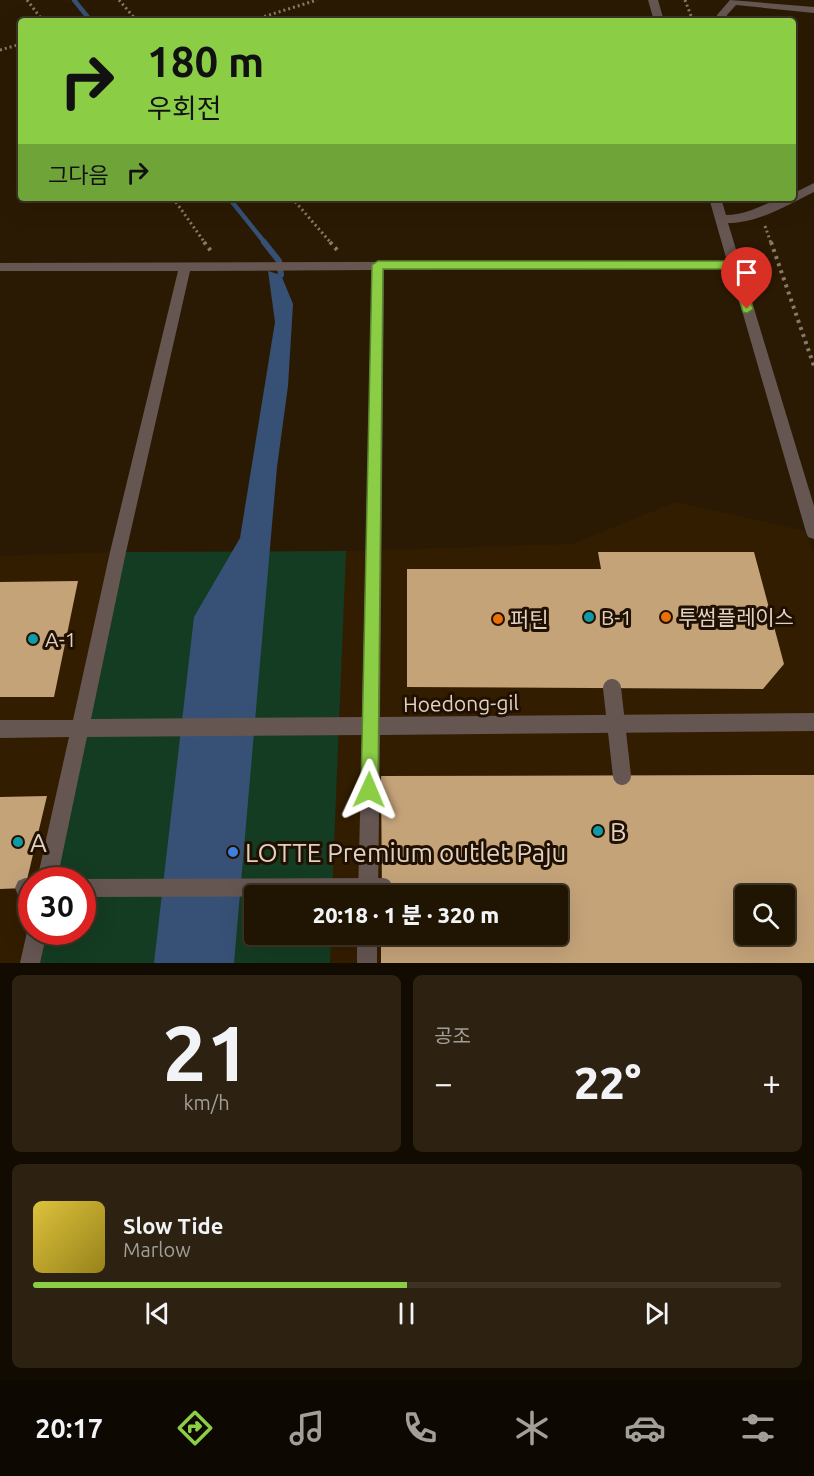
<!DOCTYPE html>
<html lang="ko">
<head>
<meta charset="utf-8">
<style>
  :root { --surface:#201402; --page:#2d2111; --text:#f1f3f6; --muted:#a29e99; --line:#3d3324; --accent:#8bce46 }
  body { margin:0; font-family:Ubuntu,"Noto Sans KR",sans-serif; background:var(--page); color:var(--text); height:100vh; display:flex; flex-direction:column; font-size:22px; white-space:nowrap }
  * { box-sizing:border-box; margin:0 }
  p { font-size:20px; color:var(--muted) }
  .icon { flex:none; width:33px; height:33px; fill:none; stroke:currentColor; stroke-width:2; stroke-linecap:round; stroke-linejoin:round }
  .map { position:relative; height:963px; overflow:hidden }
  .side { display:flex; flex-direction:column; gap:12px; padding:12px; background:#120b01; flex:1 }
  .side>* { flex:none }
  .hud { position:absolute; left:18px; top:18px; width:778px; height:183px; border-radius:6px; box-shadow:0 6px 24px #0002,0 0 0 2px var(--line); background:#8bce46; color:#111; overflow:hidden }
  .fabs { position:absolute; left:735px; top:885px; display:grid; gap:12px }
  .fabs a { display:grid; place-items:center; width:60px; height:60px; border-radius:6px; background:var(--surface); box-shadow:0 6px 24px #0002,0 0 0 2px var(--line); font-size:30px }
  .speed { position:absolute; left:18px; top:867px; display:flex; gap:12px; font-size:30px; font-weight:700; text-align:center }
  .speed>* { display:grid; place-content:center; width:78px; height:78px; border-radius:50%; background:var(--surface); box-shadow:0 6px 24px #0002,0 0 0 2px var(--line); line-height:1 }
  .speed .limit { border:9px solid #d22; background:#fff; color:#111 }
  .pin { position:absolute; display:grid; place-items:center; width:51px; height:51px; color:#fff; margin:-62px -26px; border-radius:50% 50% 50% 0; rotate:-45deg; box-shadow:0 0 6px #0007 }
  .pin .icon { rotate:45deg }
  .me { position:absolute; width:66px; margin:-33px; rotate:1deg; stroke-linejoin:round; filter:drop-shadow(0 0 4px #0008) }
  .turn { display:flex; align-items:center; gap:21px; height:126px; padding:0 30px; font-size:27px }
  .turn .icon { width:78px; height:78px; stroke-width:2.5 }
  .turn b { display:block; font-size:42px; line-height:51px }
  .then { display:flex; align-items:center; height:57px; padding:0 30px; background:#0003; gap:12px; font-size:22px }
  .big { font-size:45px; font-weight:800; line-height:1.1 }
  .side .widget { flex:1; display:flex; flex-direction:column; justify-content:center; gap:9px; min-width:0; padding:0 21px; border-radius:9px; background:var(--page) }
  .side .dial { align-items:center; gap:0 }
  .dial b { font-size:78px; line-height:1 }
  .song { display:flex; align-items:center; gap:18px }
  .cover { width:72px; height:72px; border-radius:9px; background:linear-gradient(135deg,hsl(50 70% 55%),hsl(50 70% 35%)) }
  .played { height:6px; border-radius:3px; background:linear-gradient(90deg,var(--accent) 50%,var(--line) 50%) }
  .keys { display:flex; justify-content:space-around; direction:ltr }
  .heat { display:flex; justify-content:space-between; align-items:center; font-size:33px; direction:ltr }
  .side .tiles { flex:1; display:grid; gap:12px; grid-template-columns:1fr 1fr }
  .widget:last-child { grid-column:span 2 }
  .trip { position:absolute; left:244px; top:885px; width:324px; height:60px; border-radius:6px; background:var(--surface); box-shadow:0 6px 24px #0002,0 0 0 2px var(--line); font-weight:800; line-height:60px; text-align:center }
  .dock { display:flex; height:96px; justify-content:space-around; align-items:center; background:#0d0801; color:var(--muted) }
  .dock .icon { width:42px; height:42px }
  .dock .current { color:var(--accent) }
  .dock b { font-size:27px; color:var(--text) }
  .map>svg:first-child { display:block }
  .built { fill:#331d00; fill-rule:evenodd }
  .green { fill:#143c22 }
  .water { fill:#365175 }
  .lines { fill:none; stroke-linecap:round; stroke-linejoin:round }
  .stream-far1 { stroke:#365175; stroke-width:4.5 }
  .stream { stroke:#365175; stroke-width:6 }
  .building { fill:#c4a379; fill-rule:evenodd }
  .path-far1 { stroke:#887a68; stroke-width:3; stroke-dasharray:2 3; stroke-linecap:butt }
  .path { stroke:#887a68; stroke-width:4; stroke-dasharray:3 4.5; stroke-linecap:butt }
  .minor { fill:#655652; fill-rule:evenodd }
  .minor-bridge { stroke:#655652; stroke-width:18 }
  .route { fill:#8bce46; stroke:#5a862e; stroke-width:1.5 }
  .culture-dot { fill:#0f9aa8; stroke:#211000; stroke-width:2 }
  .food-dot { fill:#e8710a; stroke:#211000; stroke-width:2 }
  .shop-dot { fill:#3f7fe0; stroke:#211000; stroke-width:2 }
  .labels { text-anchor:middle; dominant-baseline:central; stroke-width:6; stroke-linejoin:round; paint-order:stroke }
  .poi-label { font-size:21px; fill:#ded2c4; stroke:#211000; text-anchor:start }
  .street-label { font-size:21px; fill:#ded2c4; stroke:#211000 }
  .near-poi-label { font-size:26px; fill:#ded2c4; stroke:#211000; text-anchor:start }
</style>
</head>
<body>
<div class="map">
<svg width="814" height="963" viewBox="0 0 814 963">
  <rect width="100%" height="100%" fill="#2b1a03"/>
  <path class="built" d="M676,502l129,29 9,25v407h-814v-407l118,-4 228,-1 226,-7zM32,880h50v52h-50zM255,896h303v38h-303zM746,896h38v38h-38z"/>
  <path class="green" d="M346,551l-14,344 -77,1v38l76,1 -1,28h-299l6,-31h45v-52h-34l70,-328z"/>
  <path class="water" d="M268,271l13,4 12,29 -5,82 -11,81 -43,496h-80l40,-346 46,-79 35,-216z"/>
  <g class="lines">
    <path class="stream-far1" d="M74,0l17,21
      M229,198l36,45"/>
    <path class="stream" d="M264,242l15,19 2,14"/>
  </g>
  <path class="building" d="M598,552h156l30,112 -21,25 -356,-2v-118h194z
    M78,581l-24,116h-54v-115z
    M814,775v188h-433v-29h177v-38h-176l-1,-120zM746,896h38v38h-38z
    M47,796l-22,92 -25,1v-92z"/>
  <g class="lines">
    <path class="path-far1" d="M27,0l16,21
      M119,0l18,21
      M685,0l8,21
      M250,21l67,-21
      M0,50l21,-6
      M173,198l32,45
      M292,198l39,45
      M765,226l6,17"/>
    <path class="path" d="M204,242l7,9
      M330,242l9,10
      M771,242l43,124"/>
    <path class="minor" d="M648,0h10l6,21h-10z
      M730,0l84,7v6l-78,-8 -9,10v6h-10v-6z
      M814,183v9c-26,13 -56,31 -86,31l86,283v33l-6,-2 -2,-5 -76,-263 -346,1 -4,447 434,-4v18l-434,4 -2,161h-20l4,-161 -275,2 -30,143h-25v18l-14,-3 -3,-7 3,-7 7,-3 12,2 32,-143 -69,1v-18h73l37,-168 68,-281h-178v-8l727,-2 -18,-63h12l5,17c28,0 41,-17 68,-17v-5zM372,270l-10,447 -271,2 35,-167 64,-281z
      M32,924v8h15l-7,31h-20l7,-31z
      M357,934h20v29h-20z"/>
    <path class="minor-bridge" d="M612,688l10,88
      M82,888l301,-1"/>
  </g>
  <path class="route" d="M378,261h356l6,4 13,44 -6,4 -4,-1 -13,-43h-347l-5,521 -3,6 -6,2 -6,-2 -2,-6 11,-525z"/>
  <g class="culture-dot">
    <circle cx="589" cy="617" r="6"/>
    <circle cx="33" cy="639" r="6"/>
    <circle cx="598" cy="831" r="6"/>
    <circle cx="18" cy="842" r="6"/>
  </g>
  <g class="food-dot">
    <circle cx="666" cy="617" r="6"/>
    <circle cx="498" cy="619" r="6"/>
  </g>
  <circle class="shop-dot" cx="233" cy="852" r="6"/>
  <g class="labels">
    <g class="poi-label">
      <text x="601" y="617">B-1</text>
      <text x="678" y="617">투썸플레이스</text>
      <text x="510" y="619">퍼틴</text>
      <text x="45" y="639">A-1</text>
    </g>
    <g class="street-label">
      <text transform="translate(461 703) rotate(-1)">Hoedong-gil</text>
    </g>
    <g class="near-poi-label">
      <text x="610" y="831">B</text>
      <text x="30" y="842">A</text>
      <text x="245" y="852">LOTTE Premium outlet Paju</text>
    </g>
  </g>
</svg>
<div class="fabs">
<a><svg class="icon" aria-label="search" viewBox="0 0 24 24"><circle cx="10" cy="10" r="6"/><path d="M15 15l6 6"/></svg></a>
</div>
<div class="speed"><div class="limit">30</div></div>
<div class="pin" style="left:747px;top:309px;background:#d93025"><svg class="icon" aria-label="arrive" viewBox="0 0 24 24"><path d="M6 21V4h12l-3 4 3 4H6"/></svg></div>
<svg class="me" style="left:369px;top:790px" viewBox="-20 -20 40 40"><path d="M0-17L14 15 0 8-14 15z" fill="#8bce46" stroke="#fff" stroke-width="4"/></svg>
<div class="trip">20:18 · 1 분 · 320 m</div>
<div class="hud">
<div class="turn"><svg class="icon" aria-label="right" viewBox="0 0 24 24"><path d="M7 20v-9h11M14 6l5 5-5 5"/></svg><div><b>180 m</b>우회전</div></div>
<div class="then">그다음<svg class="icon" aria-label="right" viewBox="0 0 24 24"><path d="M7 20v-9h11M14 6l5 5-5 5"/></svg></div>
</div>
</div>
<section class="side">
<div class="tiles">
<div class="widget dial"><b>21</b><p>km/h</p></div>
<div class="widget"><p>공조</p>
<div class="heat"><a>−</a><b class="big">22°</b><a>+</a></div>
</div>
<div class="widget">
<div class="song"><i class="cover"></i><div><b>Slow Tide</b><p>Marlow</p></div></div>
<div class="played"></div>
<div class="keys"><svg class="icon" aria-label="previous" viewBox="0 0 24 24"><path d="M18 5L8 12l10 7zM5 5v14"/></svg><svg class="icon" aria-label="pause" viewBox="0 0 24 24"><path d="M8 5v14M16 5v14"/></svg><svg class="icon" aria-label="next" viewBox="0 0 24 24"><path d="M6 5l10 7-10 7zM19 5v14"/></svg></div>
</div>
</div>
</section>
<nav class="dock">
<b>20:17</b>
<svg class="icon current" aria-label="directions" viewBox="0 0 24 24"><path d="M12 3l9 9-9 9-9-9zM9 14v-3h6M13 9l2 2-2 2"/></svg>
<svg class="icon" aria-label="music" viewBox="0 0 24 24"><path d="M9 18V5l10-2v13"/><circle cx="6" cy="18" r="3"/><circle cx="16" cy="16" r="3"/></svg>
<svg class="icon" aria-label="phone" viewBox="0 0 24 24"><path d="M5 4h4l2 5-3 2q2 4 5 5l2-3 5 2v4C11 20 4 13 5 4z"/></svg>
<svg class="icon" aria-label="climate" viewBox="0 0 24 24"><path d="M12 3v18M4 7l16 10M4 17L20 7"/></svg>
<svg class="icon" aria-label="car" viewBox="0 0 24 24"><path d="M5 17H2v-5l4-1 3-4h7l3 4 3 1v5h-3M9 17h6M6 11h13"/><circle cx="7" cy="17" r="2"/><circle cx="17" cy="17" r="2"/></svg>
<svg class="icon" aria-label="filters" viewBox="0 0 24 24"><path d="M4 7h16M4 17h16"/><circle cx="9" cy="7" r="2"/><circle cx="15" cy="17" r="2"/></svg>
</nav>
</body>
</html>
